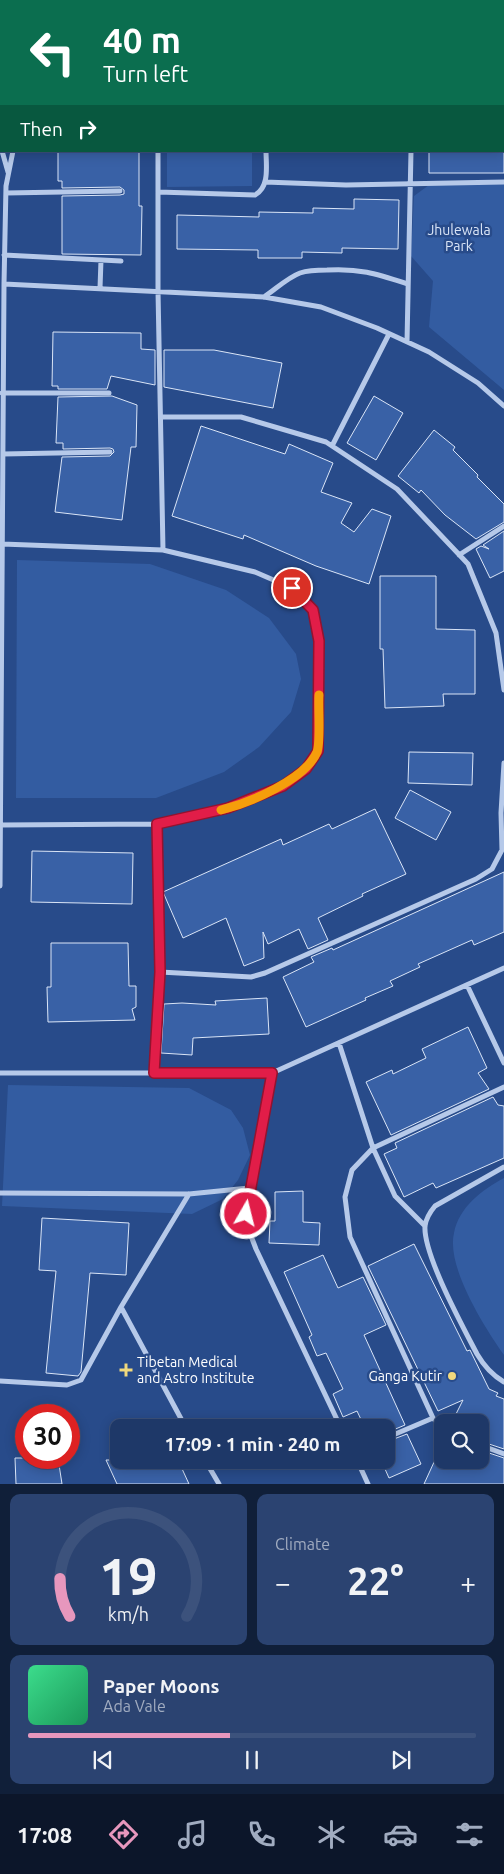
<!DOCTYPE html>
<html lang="en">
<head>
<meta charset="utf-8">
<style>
  :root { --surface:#1e3868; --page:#2b4371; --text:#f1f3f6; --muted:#a1acc0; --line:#3c527c; --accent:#e797bd }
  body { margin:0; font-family:Ubuntu,sans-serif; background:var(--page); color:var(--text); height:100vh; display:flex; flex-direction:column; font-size:19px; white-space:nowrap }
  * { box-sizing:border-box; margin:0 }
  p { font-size:16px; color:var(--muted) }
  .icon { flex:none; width:28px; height:28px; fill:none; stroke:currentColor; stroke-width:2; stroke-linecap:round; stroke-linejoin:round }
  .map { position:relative; height:1484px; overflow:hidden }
  .details { display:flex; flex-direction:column; gap:10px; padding:10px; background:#101f39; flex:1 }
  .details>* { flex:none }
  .guide { position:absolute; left:0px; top:0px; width:505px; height:152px; box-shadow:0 2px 12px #0003,0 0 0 1px var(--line); background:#0b6e4f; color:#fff; overflow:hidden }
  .buttons { position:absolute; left:434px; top:1414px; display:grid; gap:10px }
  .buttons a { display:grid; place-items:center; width:55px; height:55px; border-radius:10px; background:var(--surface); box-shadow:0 2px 12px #0003,0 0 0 1px var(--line); font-size:25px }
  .speed { position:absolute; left:15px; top:1404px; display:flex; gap:10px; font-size:25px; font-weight:700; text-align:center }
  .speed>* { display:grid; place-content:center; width:65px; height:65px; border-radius:50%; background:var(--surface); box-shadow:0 2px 12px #0003,0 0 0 1px var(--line); line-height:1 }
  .speed .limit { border:8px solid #d22; background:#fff; color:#111 }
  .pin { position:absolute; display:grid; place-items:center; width:42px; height:42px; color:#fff; margin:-21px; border:2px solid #fff; border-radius:50%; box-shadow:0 1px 5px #0007 }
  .me { position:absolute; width:55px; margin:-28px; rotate:8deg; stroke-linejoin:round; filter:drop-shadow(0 0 4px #0008) }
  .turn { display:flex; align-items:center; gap:18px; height:105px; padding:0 20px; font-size:22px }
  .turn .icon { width:65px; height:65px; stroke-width:2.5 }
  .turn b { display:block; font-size:35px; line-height:42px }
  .then { display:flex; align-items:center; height:48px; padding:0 20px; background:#0003; gap:10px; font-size:19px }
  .big { font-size:38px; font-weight:700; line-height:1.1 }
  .details .tile { flex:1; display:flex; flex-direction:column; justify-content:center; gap:8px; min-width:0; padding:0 18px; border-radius:10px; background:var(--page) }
  .details .dial { align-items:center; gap:0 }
  .dial svg { height:130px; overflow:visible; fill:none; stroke:var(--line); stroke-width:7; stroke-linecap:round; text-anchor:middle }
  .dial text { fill:var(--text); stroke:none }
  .song { display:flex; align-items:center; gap:15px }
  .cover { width:60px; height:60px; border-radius:8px; background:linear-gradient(135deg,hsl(150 70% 55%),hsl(150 70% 35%)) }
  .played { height:5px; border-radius:2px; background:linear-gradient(90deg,var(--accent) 45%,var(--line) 45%) }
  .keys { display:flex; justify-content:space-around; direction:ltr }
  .heat { display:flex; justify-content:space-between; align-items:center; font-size:28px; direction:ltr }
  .details .tiles { flex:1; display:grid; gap:10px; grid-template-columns:1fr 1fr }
  .tile:last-child { grid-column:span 2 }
  .trip { position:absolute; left:110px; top:1419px; width:285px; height:50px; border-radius:10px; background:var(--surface); box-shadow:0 2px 12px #0003,0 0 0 1px var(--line); font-weight:700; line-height:50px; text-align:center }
  .tab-bar { display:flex; height:80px; justify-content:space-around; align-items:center; background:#0c162a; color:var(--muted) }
  .tab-bar .icon { width:35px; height:35px }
  .tab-bar .current { color:var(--accent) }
  .tab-bar b { font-size:22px; color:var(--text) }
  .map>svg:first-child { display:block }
  .green { fill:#335ca1 }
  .building { fill:#3961a6; stroke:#dae5f7 }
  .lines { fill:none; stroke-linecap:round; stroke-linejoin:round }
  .minor { stroke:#b6c9e9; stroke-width:5 }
  .route-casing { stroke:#92132f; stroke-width:12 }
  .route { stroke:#e11d48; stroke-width:9 }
  .slow { stroke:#f59e0b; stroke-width:9 }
  .poi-dot { fill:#f1d97d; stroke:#284b8a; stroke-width:2 }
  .labels { text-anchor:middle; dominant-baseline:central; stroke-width:5; stroke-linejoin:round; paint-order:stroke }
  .park-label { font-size:14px; fill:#dae5f7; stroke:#284b8a }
  .poi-label { font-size:14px; fill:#fff; stroke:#284b8a; text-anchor:start }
</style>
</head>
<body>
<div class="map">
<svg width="504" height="1484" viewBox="0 0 504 1484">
  <rect width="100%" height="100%" fill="#284b8a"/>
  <path class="green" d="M167,151h85v35l-85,1z
    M504,184v206l-75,-63 4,-46 -22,-25 3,-60 15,-11z
    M17,560l133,4 76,26 43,28 27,36 5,25 -10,33 -32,35 -35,25 -68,26h-140z
    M8,1085l181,3 42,22 12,18 7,27 -12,25 -15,19 -31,15 -190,-8z
    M504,1178v177c-19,-27 -58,-88 -50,-122 5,-26 28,-43 50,-55z"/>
  <path class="building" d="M58,151h81v55h3l-1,49 -79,-1v-58l58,-1 4,-1v-4l-4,-3 -58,1v-7h-4z
    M429,151h75v22h-75z
    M354,199l45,1 -1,49 -56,-1v5l-40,-1v6h-44v-8l-81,-1v-34l82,2v-5l54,1v-5l41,1z
    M53,332l88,1v16l14,1v35l-44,-9 -4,13h-49v-3h-6z
    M164,350h50l68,13 -9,45 -109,-21z
    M112,396l25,9 -1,42h-5l-9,73 -67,-8 7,-55 48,-1 4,-4 -1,-3 -3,-1 -47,1v-6h-7l2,-46z
    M374,396l29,17 -27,47 -29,-17z
    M201,426l84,28 4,-10 44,19 -12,29 31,11 -11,20 13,9 18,-23 19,7 -22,68 -53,-18 -72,-31 -1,4 -71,-23z
    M434,430l21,17 -2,3 25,25 -1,2 27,27v18l-28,17 -31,-24 -24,-25 -2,3 -21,-17z
    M504,531v40l-14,7 -14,-29 5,-3 8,3 -6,-4z
    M380,576h56v53l39,1v64h-32l1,12 -59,2 -2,-59h-3z
    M409,752l64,1 -1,32 -64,-2z
    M410,790l41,22 -15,28 -41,-22z
    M375,809l31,65 -44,20 1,2 -45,22 10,22 -20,9 -9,-20 -31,15 -5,-12 1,26 -20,8 -18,-48 -43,20 -20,-46 118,-53 2,6 46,-21 3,5z
    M32,851l101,2 -1,51 -101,-2z
    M504,872v60l-30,13 -2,-5 -54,24 2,3 -30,14 3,5 -28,12 1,2 -60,27 -23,-50 31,-15 -3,-5 21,-9 1,2z
    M51,943h77l1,43h7v21l-4,2 3,11 -87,2 -1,-35h4z
    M267,998l2,36 -76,4 -1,17 -31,-2 3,-49 18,-1 34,2 -1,-4z
    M468,1027l19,41 -9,5 11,16 -98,46 -25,-53 26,-12 1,4 33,-16 -4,-9z
    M493,1097l5,8 6,1v52l-68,30 -3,-5 -29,14 -20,-43 13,-6 -2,-5z
    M303,1191v31l17,1 -1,22 -50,-2 1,-22h5v-29z
    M42,1218l87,5 -3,52 -36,-2 -9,99 -3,4 -32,-3 10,-102 -17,-1z
    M414,1244l53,107 3,-1 19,39 9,4 -2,3 8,3v50l-24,-8v-19h-28l11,-22 -25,11 -70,-145z
    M323,1255l15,33 25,-11 23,48 -22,10 41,90 -19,8v-5h-21l-8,-17 -14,6 -10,-23 10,-5 -17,-36 -9,3 -8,-19 3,-2 -28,-63z
    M407,1434l14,30 -32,14 -8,-18h5v-18z
    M480,1450l24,8v26h-80l11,-24h45z
    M15,1458h43l4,26h-46z
    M106,1460h72l11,24h-72z"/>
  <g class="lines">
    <path class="minor" d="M50,0l1,1
      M387,0l1,1
      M138,1v-1
      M295,1v-1
      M423,1v-1
      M0,91h1
      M2,151l6,21
      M158,151v140l5,259
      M265,182l81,3 158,-3
      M158,192l97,3c15,-8 11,-30 11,-44
      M6,193l114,-2
      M4,255l117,6
      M4,284l260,13 57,10 56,21 52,24 49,31 26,23
      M100,288l1,-28
      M264,297c12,-8 23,-19 36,-24 9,-3 18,-3 27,-3 33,-2 50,4 81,14
      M407,342l4,-191
      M2,393h107
      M161,417h80l85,25 71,47 71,75 28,69 8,57
      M332,446l57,-112
      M3,454l107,-2
      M459,555l45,-29
      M157,824l3,148 91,5 14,-4 211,-94 16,-10 10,-19 -1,-37 3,-50
      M0,825l157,-1 72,-16 54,-23 23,-16 12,-18 1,-110 -6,-31 -21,-22 -37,-16 -92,-22 -161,-6
      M0,886l4,-602 2,-98 7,-35
      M467,985l37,78
      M339,1043l34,105 22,48 30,30
      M0,1073h272l232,-105
      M154,1073l6,-101
      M272,1073l-26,141 2,14 8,21 85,179
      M504,1167l-69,39c-5,6 -9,12 -10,20 -2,28 38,101 52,128 7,12 15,21 27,28
      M0,1193l189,1 60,-6
      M121,1307l65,121
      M0,1381l67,4 14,-5 40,-73 68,-113
      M442,1428l-9,-10 -83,-181 -5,-40 7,-27 21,-22 131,-61
      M386,1438l47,-20
      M480,1445l24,9
      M205,1460l14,24
      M357,1460l11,24"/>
  </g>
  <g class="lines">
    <defs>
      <path id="route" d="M246,1214l26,-141h-118l6,-101 -3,-148 71,-16 55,-22 23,-17 12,-18 1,-110 -6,-31 -21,-22"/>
    </defs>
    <use href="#route" class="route-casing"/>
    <use href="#route" class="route"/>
    <path class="slow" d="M221,810c28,-7 84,-30 96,-58 4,-10 1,-45 2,-57"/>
  </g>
  <g class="poi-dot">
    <path d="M123.5 1362.5h5v5h5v5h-5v5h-5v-5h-5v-5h5z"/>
    <circle cx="452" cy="1376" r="5"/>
  </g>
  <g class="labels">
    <g class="park-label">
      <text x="459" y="230">Jhulewala<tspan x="459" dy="16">Park</tspan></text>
    </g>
    <g class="poi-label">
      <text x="137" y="1362">Tibetan Medical<tspan x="137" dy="16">and Astro Institute</tspan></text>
      <text x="442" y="1376" text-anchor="end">Ganga Kutir</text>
    </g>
  </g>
</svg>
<div class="buttons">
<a><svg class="icon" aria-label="search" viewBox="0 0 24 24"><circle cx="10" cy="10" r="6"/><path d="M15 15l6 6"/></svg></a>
</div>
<div class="speed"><div class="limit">30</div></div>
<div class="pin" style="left:292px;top:588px;background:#d93025"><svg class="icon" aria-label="arrive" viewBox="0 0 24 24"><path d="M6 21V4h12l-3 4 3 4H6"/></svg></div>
<svg class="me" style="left:246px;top:1214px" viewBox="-20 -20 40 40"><circle r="17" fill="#e11d48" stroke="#fff" stroke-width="3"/><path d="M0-11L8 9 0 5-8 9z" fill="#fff"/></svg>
<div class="trip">17:09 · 1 min · 240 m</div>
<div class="guide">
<div class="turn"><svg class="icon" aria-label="left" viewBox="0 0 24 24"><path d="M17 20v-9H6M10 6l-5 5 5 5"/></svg><div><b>40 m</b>Turn left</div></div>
<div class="then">Then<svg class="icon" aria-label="right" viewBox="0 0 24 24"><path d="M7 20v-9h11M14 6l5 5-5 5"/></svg></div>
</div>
</div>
<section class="details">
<div class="tiles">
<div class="tile dial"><svg viewBox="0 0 100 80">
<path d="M14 69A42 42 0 1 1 86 69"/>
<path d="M14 69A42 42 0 0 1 8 46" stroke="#e797bd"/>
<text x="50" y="56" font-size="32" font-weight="700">19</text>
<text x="50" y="72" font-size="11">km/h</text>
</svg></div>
<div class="tile"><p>Climate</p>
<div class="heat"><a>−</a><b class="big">22°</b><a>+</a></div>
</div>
<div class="tile">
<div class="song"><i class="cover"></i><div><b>Paper Moons</b><p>Ada Vale</p></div></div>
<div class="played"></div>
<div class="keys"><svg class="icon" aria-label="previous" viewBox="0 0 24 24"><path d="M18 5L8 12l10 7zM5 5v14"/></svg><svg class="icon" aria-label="pause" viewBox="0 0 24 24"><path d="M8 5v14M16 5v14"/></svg><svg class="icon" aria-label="next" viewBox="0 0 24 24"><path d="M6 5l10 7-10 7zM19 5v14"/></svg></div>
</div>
</div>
</section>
<nav class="tab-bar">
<b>17:08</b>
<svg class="icon current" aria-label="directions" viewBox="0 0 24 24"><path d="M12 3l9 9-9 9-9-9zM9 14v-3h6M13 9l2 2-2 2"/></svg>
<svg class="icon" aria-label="music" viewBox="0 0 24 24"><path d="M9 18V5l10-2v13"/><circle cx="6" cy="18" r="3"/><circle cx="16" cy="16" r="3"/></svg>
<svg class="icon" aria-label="phone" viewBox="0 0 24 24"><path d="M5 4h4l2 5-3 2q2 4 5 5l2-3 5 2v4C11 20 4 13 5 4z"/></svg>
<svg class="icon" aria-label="climate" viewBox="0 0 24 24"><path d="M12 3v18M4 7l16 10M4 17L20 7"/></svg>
<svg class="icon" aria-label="car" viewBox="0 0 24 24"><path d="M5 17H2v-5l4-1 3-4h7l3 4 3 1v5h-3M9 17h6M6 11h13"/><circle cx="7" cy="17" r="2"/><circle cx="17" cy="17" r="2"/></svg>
<svg class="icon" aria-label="filters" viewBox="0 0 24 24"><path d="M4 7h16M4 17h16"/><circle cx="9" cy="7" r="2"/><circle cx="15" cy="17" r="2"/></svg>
</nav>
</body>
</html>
